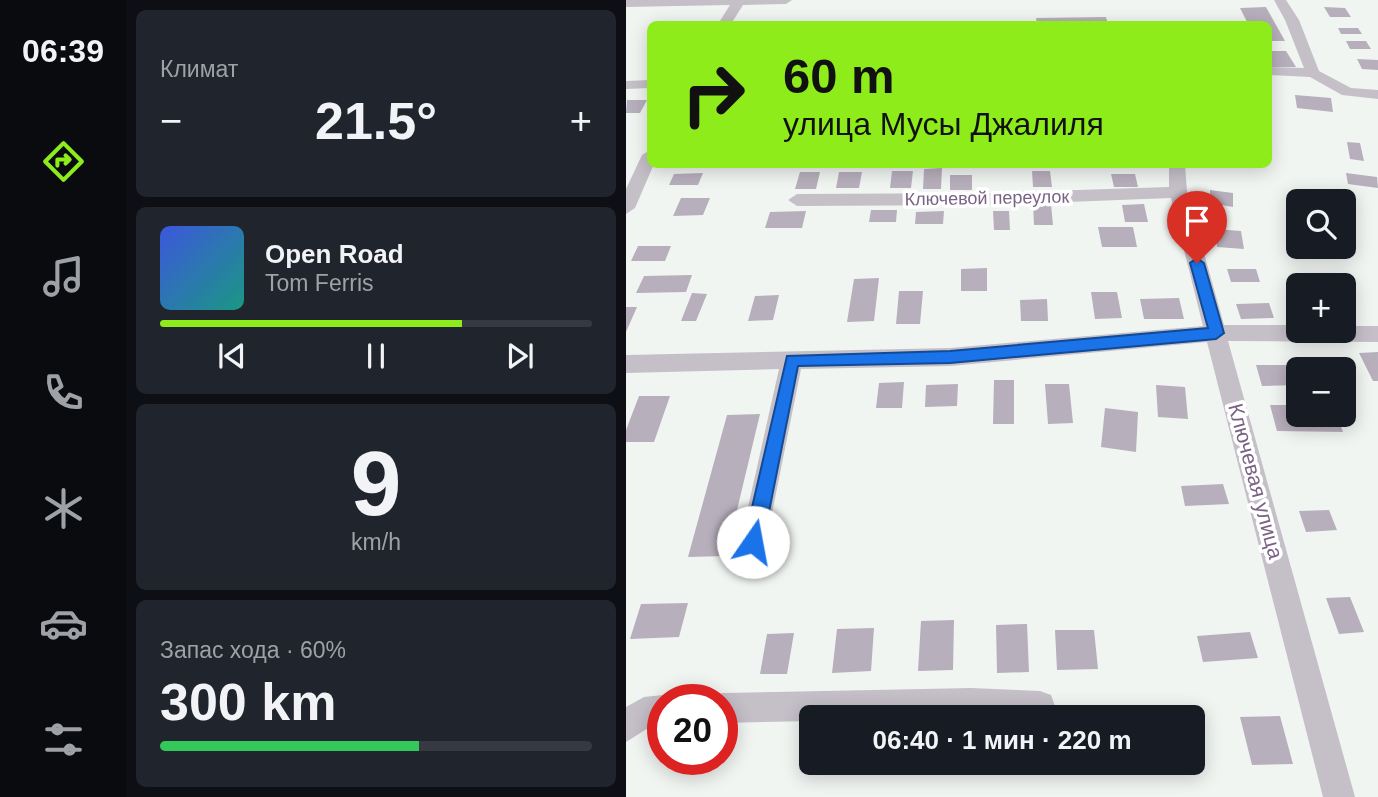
<!DOCTYPE html>
<html lang="ru">
<head>
<meta charset="utf-8">
<style>
  :root { --surface:#171b24; --page:#20242c; --text:#f1f3f6; --muted:#9ea1a6; --line:#363941; --accent:#8dec1a }
  body { margin:0; font-family:Helvetica,sans-serif; background:var(--page); color:var(--text); height:100vh; display:flex; flex-direction:column; font-size:26px; white-space:nowrap }
  * { box-sizing:border-box; margin:0 }
  p { font-size:23px; color:var(--muted) }
  .icon { flex:none; width:38px; height:38px; fill:none; stroke:currentColor; stroke-width:2; stroke-linecap:round; stroke-linejoin:round }
  .map { position:relative; flex:1; overflow:hidden }
  .panel { display:flex; flex-direction:column; gap:10px; padding:10px; background:#0d0f14; width:500px }
  .panel>* { flex:none }
  .top-card { position:absolute; left:21px; top:21px; width:625px; height:147px; border-radius:10px; box-shadow:0 4px 18px #0003; background:#8dec1a; color:#111; overflow:hidden }
  .buttons { position:absolute; left:660px; top:189px; display:grid; gap:14px }
  .buttons a { display:grid; place-items:center; width:70px; height:70px; border-radius:10px; background:var(--surface); box-shadow:0 4px 18px #0003; font-size:35px }
  .speed { position:absolute; left:21px; top:684px; display:flex; gap:14px; font-size:35px; font-weight:700; text-align:center }
  .speed>* { display:grid; place-content:center; width:91px; height:91px; border-radius:50%; background:var(--surface); box-shadow:0 4px 18px #0003; line-height:1 }
  .speed .limit { border:10px solid #d22; background:#fff; color:#111 }
  .pin { position:absolute; display:grid; place-items:center; width:60px; height:60px; color:#fff; margin:-72px -30px; border-radius:50% 50% 50% 0; rotate:-45deg; box-shadow:0 0 7px #0007 }
  .pin .icon { rotate:45deg }
  .me { position:absolute; width:77px; margin:-38px; rotate:12deg; stroke-linejoin:round; filter:drop-shadow(0 0 5px #0008) }
  .turn { display:flex; align-items:center; gap:24px; height:147px; padding:0 21px; font-size:32px }
  .turn .icon { width:91px; height:91px; stroke-width:2.5 }
  .turn b { display:block; font-size:49px; line-height:60px }
  .big { font-size:52px; font-weight:600; line-height:1.1 }
  .panel .widget { flex:1; display:flex; flex-direction:column; justify-content:center; gap:10px; min-width:0; padding:0 24px; border-radius:10px; background:var(--page) }
  .panel .dial { align-items:center; gap:0 }
  .dial b { font-size:91px; line-height:1 }
  .song { display:flex; align-items:center; gap:21px }
  .cover { width:84px; height:84px; border-radius:10px; background:linear-gradient(135deg,hsl(230 70% 55%),hsl(170 70% 35%)) }
  .played { height:7px; border-radius:4px; background:linear-gradient(90deg,var(--accent) 70%,var(--line) 70%) }
  .keys { display:flex; justify-content:space-around; direction:ltr }
  .heat { display:flex; justify-content:space-between; align-items:center; font-size:38px; direction:ltr }
  .charge { height:10px; border-radius:5px; background:linear-gradient(90deg,#34c759 60%,var(--line) 0) }
  .trip { position:absolute; left:173px; top:705px; width:406px; height:70px; border-radius:10px; background:var(--surface); box-shadow:0 4px 18px #0003; font-weight:600; line-height:70px; text-align:center }
  main { display:flex; flex:1; min-height:0 }
  .menu { display:flex; flex-direction:column; width:126px; justify-content:space-around; align-items:center; background:#090b0e; color:var(--muted) }
  .menu .icon { width:49px; height:49px }
  .menu .selected { color:var(--accent) }
  .menu b { font-size:32px; color:var(--text) }
  .map>svg:first-child { display:block }
  .building { fill:#b7afbc }
  .lines { fill:none; stroke-linecap:round; stroke-linejoin:round }
  .minor { fill:#c5bfc8; fill-rule:evenodd }
  .route { fill:#1a73e8; stroke:#114b97; stroke-width:2 }
  .labels { text-anchor:middle; dominant-baseline:central; stroke-width:7; stroke-linejoin:round; paint-order:stroke }
  .far-street-label { font-size:18px; fill:#796284; stroke:#fff }
  .street-label { font-size:21px; fill:#796284; stroke:#fff }
</style>
</head>
<body>
<main>
<nav class="menu">
<b>06:39</b>
<svg class="icon selected" aria-label="directions" viewBox="0 0 24 24"><path d="M12 3l9 9-9 9-9-9zM9 14v-3h6M13 9l2 2-2 2"/></svg>
<svg class="icon" aria-label="music" viewBox="0 0 24 24"><path d="M9 18V5l10-2v13"/><circle cx="6" cy="18" r="3"/><circle cx="16" cy="16" r="3"/></svg>
<svg class="icon" aria-label="phone" viewBox="0 0 24 24"><path d="M5 4h4l2 5-3 2q2 4 5 5l2-3 5 2v4C11 20 4 13 5 4z"/></svg>
<svg class="icon" aria-label="climate" viewBox="0 0 24 24"><path d="M12 3v18M4 7l16 10M4 17L20 7"/></svg>
<svg class="icon" aria-label="car" viewBox="0 0 24 24"><path d="M5 17H2v-5l4-1 3-4h7l3 4 3 1v5h-3M9 17h6M6 11h13"/><circle cx="7" cy="17" r="2"/><circle cx="17" cy="17" r="2"/></svg>
<svg class="icon" aria-label="filters" viewBox="0 0 24 24"><path d="M4 7h16M4 17h16"/><circle cx="9" cy="7" r="2"/><circle cx="15" cy="17" r="2"/></svg>
</nav>
<section class="panel">
<div class="widget"><p>Климат</p>
<div class="heat"><a>−</a><b class="big">21.5°</b><a>+</a></div>
</div>
<div class="widget">
<div class="song"><i class="cover"></i><div><b>Open Road</b><p>Tom Ferris</p></div></div>
<div class="played"></div>
<div class="keys"><svg class="icon" aria-label="previous" viewBox="0 0 24 24"><path d="M18 5L8 12l10 7zM5 5v14"/></svg><svg class="icon" aria-label="pause" viewBox="0 0 24 24"><path d="M8 5v14M16 5v14"/></svg><svg class="icon" aria-label="next" viewBox="0 0 24 24"><path d="M6 5l10 7-10 7zM19 5v14"/></svg></div>
</div>
<div class="widget dial"><b>9</b><p>km/h</p></div>
<div class="widget"><p>Запас хода · 60%</p><b class="big">300 km</b><div class="charge"></div></div>
</section>
<div class="map">
<svg width="752" height="797" viewBox="0 0 752 797">
  <rect width="100%" height="100%" fill="#f1f5f2"/>
  <path class="building" d="M640,7l19,34h-17v-17h-20l-8,-16z
    M698,7l21,1 6,9h-21z
    M480,17l2,7h-71l-1,-6z
    M712,28h20l4,6h-21z
    M720,41h20l5,8h-21z
    M642,51h18l10,16h-28z
    M731,59l21,1v10l-16,-1z
    M669,95l36,3 2,14 -36,-4z
    M1,100h20l-7,13h-14z
    M721,142l13,1 4,18 -14,-2z
    M316,168l-1,21h-18l1,-20z
    M266,171h21l-2,17h-21z
    M406,171h18l2,16h-19z
    M174,172h20l-4,17h-21z
    M213,172h23l-3,16h-23z
    M77,173l-5,12h-29l5,-11z
    M720,173l31,4 1,11 -30,-4z
    M485,174h24l3,13h-24z
    M324,175h22v15h-22z
    M584,190l23,3v14l-23,-4z
    M55,198h29l-7,17 -30,1z
    M407,204h18l2,21h-19z
    M518,204l4,18h-23l-3,-17z
    M245,210h26l-1,12h-27z
    M180,211l-4,17h-37l5,-16z
    M318,211l-1,13h-28l1,-12z
    M367,211h16l1,19h-16z
    M472,227h35l4,20h-35z
    M589,229l26,2 3,18 -27,-2z
    M12,246h33l-6,15h-34z
    M361,268v23h-26v-22z
    M601,269h29l4,13h-29z
    M66,275l-6,17 -50,1 8,-17z
    M253,278l-5,43 -27,1 7,-43z
    M273,291h24l-3,33h-24z
    M465,292h26l5,26 -27,1z
    M66,293l15,1 -11,27h-15z
    M153,295l-6,25 -25,1 7,-25z
    M553,298l5,21h-40l-4,-20z
    M421,299l1,22h-27l-1,-21z
    M643,303l5,15 -33,1 -5,-15z
    M0,307h11l-11,25z
    M752,352v29h-5l-14,-28z
    M630,365h43l-1,20 -36,1z
    M368,380h20v44h-21z
    M278,382l-2,26h-26l3,-25z
    M332,384l-1,22 -32,1 1,-22z
    M419,384h24l4,39 -25,1z
    M530,385l29,2 3,32 -30,-2z
    M13,396h31l-16,46h-28v-12z
    M644,405h28v10h39l6,17 -66,-1z
    M479,408l33,4 -2,40 -35,-5z
    M134,414l-34,142 -38,1 39,-142z
    M597,484l6,20 -44,2 -4,-20z
    M703,510l8,20 -31,2 -7,-21z
    M724,597l14,35 -25,2 -13,-36z
    M62,603l-9,34 -49,2 11,-35z
    M328,620l-1,50 -35,1 3,-50z
    M401,624l2,48 -32,1 -1,-48z
    M248,628l-3,43 -39,2 5,-44z
    M429,630h39l4,39 -41,1z
    M624,632l8,26 -55,4 -6,-26z
    M168,633l-7,41h-27l7,-40z
    M654,716l13,48 -41,1 -12,-48z"/>
  <g class="lines">
    <path class="minor" d="M0,0h166l-6,4 -43,1 -12,19h-13l12,-19 -104,2z
      M648,0h12l13,20 20,51 32,17 27,2v9l-36,-4 -32,-18 -42,-2v-8l36,1 -19,-48z
      M24,80v8l-24,1v-8z
      M24,150v14h4l-19,44 -9,6v-25l16,-34z
      M543,164h16l2,28 37,133h74v6h46v-5h34v16l-150,-1 127,456h-32l-116,-455 -257,24 -149,3 -35,174 -4,9 -9,4 -9,-4 -4,-9 39,-174 -153,4v-18l324,-7 253,-22 -32,-128 -182,7 -192,1 -9,-6 9,-6 192,-1 180,-6z
      M345,688l69,3 11,4 4,11 -6,12h-237v3l-90,2v-23h-12l12,-7z
      M37,695l11,5h-11v25l-13,2 -24,15v-35l18,-10z"/>
  </g>
  <path class="route" d="M571,258l7,5 20,70 -8,6 -266,24 -152,3 -35,176 -3,7 -7,2 -6,-2 -3,-7 43,-186 163,-5 258,-23 -18,-65z"/>
  <g class="labels">
    <g class="far-street-label">
      <text transform="translate(361 198) rotate(-1)">Ключевой переулок</text>
    </g>
    <g class="street-label">
      <text transform="translate(630 481) rotate(75)">Ключевая улица</text>
    </g>
  </g>
</svg>
<div class="buttons">
<a><svg class="icon" aria-label="search" viewBox="0 0 24 24"><circle cx="10" cy="10" r="6"/><path d="M15 15l6 6"/></svg></a>
<a>+</a>
<a>−</a>
</div>
<div class="speed"><div class="limit">20</div></div>
<div class="pin" style="left:571px;top:263px;background:#d93025"><svg class="icon" aria-label="arrive" viewBox="0 0 24 24"><path d="M6 21V4h12l-3 4 3 4H6"/></svg></div>
<svg class="me" style="left:127px;top:542px" viewBox="-20 -20 40 40"><circle r="19" fill="#fff"/><path d="M0-13L10 11 0 6-10 11z" fill="#1a73e8"/></svg>
<div class="trip">06:40 · 1 мин · 220 m</div>
<div class="top-card">
<div class="turn"><svg class="icon" aria-label="right" viewBox="0 0 24 24"><path d="M7 20v-9h11M14 6l5 5-5 5"/></svg><div><b>60 m</b>улица Мусы Джалиля</div></div>
</div>
</div>
</main>
</body>
</html>
